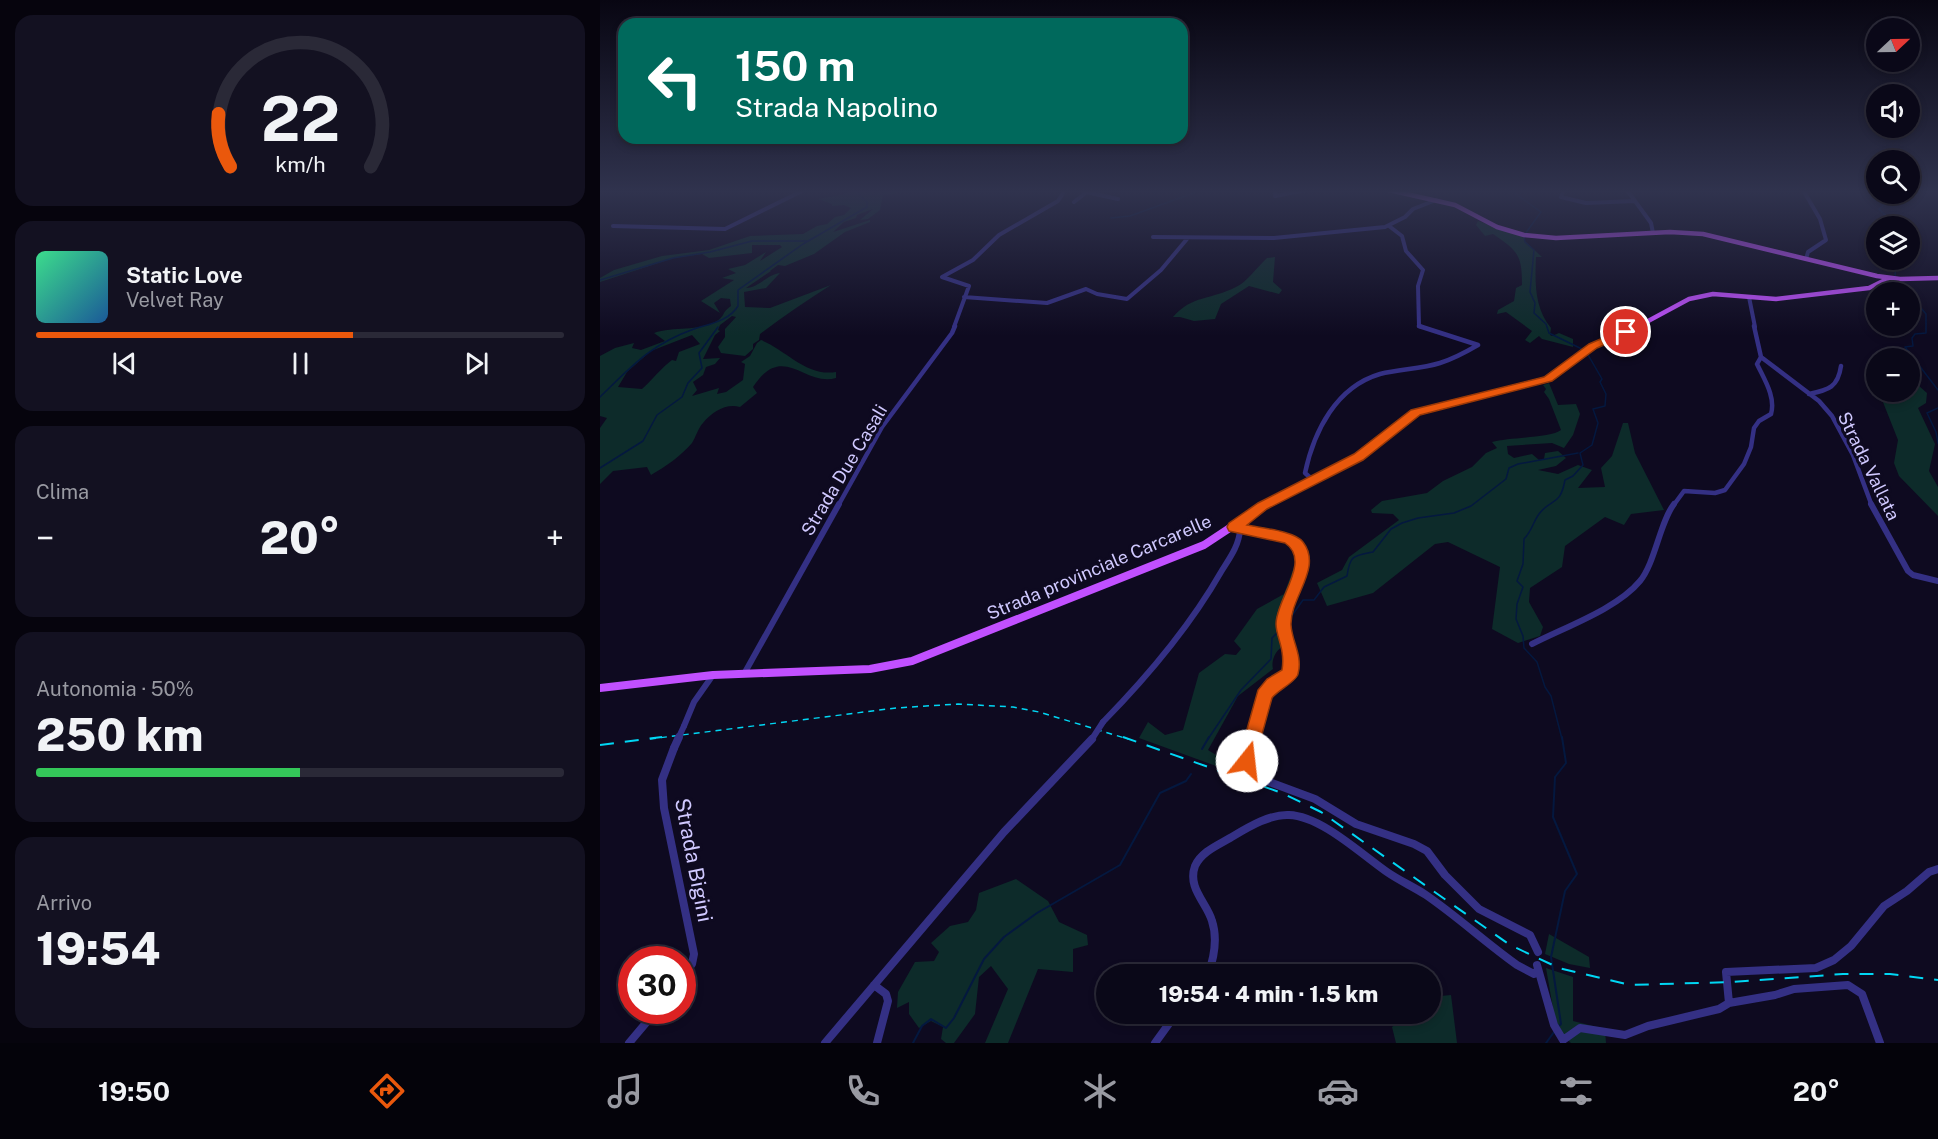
<!DOCTYPE html>
<html lang="it">
<head>
<meta charset="utf-8">
<style>
  :root { --surface:#0a0818; --page:#131121; --text:#f1f3f6; --muted:#999aa2; --line:#2a2937; --accent:#ea580c }
  body { margin:0; font-family:"Public Sans",sans-serif; background:var(--page); color:var(--text); height:100vh; display:flex; flex-direction:column; font-size:22px; white-space:nowrap }
  * { box-sizing:border-box; margin:0 }
  p { font-size:20px; color:var(--muted) }
  .icon { flex:none; width:33px; height:33px; fill:none; stroke:currentColor; stroke-width:2; stroke-linecap:round; stroke-linejoin:round }
  .map { position:relative; flex:1; overflow:hidden }
  .details { display:flex; flex-direction:column; gap:15px; padding:15px; background:#06040d; width:600px }
  .details>* { flex:none }
  .banner { position:absolute; left:18px; top:18px; width:570px; height:126px; border-radius:18px; box-shadow:0 3px 9px #0003,0 0 0 2px var(--line); background:#00695c; color:#fff; overflow:hidden }
  .needle { width:39px; rotate:68deg }
  .fabs { position:absolute; left:1266px; top:18px; display:grid; gap:12px }
  .fabs a { display:grid; place-items:center; width:54px; height:54px; border-radius:50%; background:var(--surface); box-shadow:0 3px 9px #0003,0 0 0 2px var(--line); font-size:30px }
  .speed { position:absolute; left:18px; top:946px; display:flex; gap:12px; font-size:30px; font-weight:700; text-align:center }
  .speed>* { display:grid; place-content:center; width:78px; height:78px; border-radius:50%; background:var(--surface); box-shadow:0 3px 9px #0003,0 0 0 2px var(--line); line-height:1 }
  .speed .limit { border:9px solid #d22; background:#fff; color:#111 }
  .pin { position:absolute; display:grid; place-items:center; width:51px; height:51px; color:#fff; margin:-26px; border:3px solid #fff; border-radius:50%; box-shadow:0 2px 6px #0007 }
  .me { position:absolute; width:66px; margin:-33px; rotate:16deg; stroke-linejoin:round; filter:drop-shadow(0 0 4px #0008) }
  .turn { display:flex; align-items:center; gap:21px; height:126px; padding:0 18px; font-size:27px }
  .turn .icon { width:78px; height:78px; stroke-width:2.5 }
  .turn b { display:block; font-size:42px; line-height:51px }
  .big { font-size:45px; font-weight:800; line-height:1.1 }
  .details .widget { flex:1; display:flex; flex-direction:column; justify-content:center; gap:9px; min-width:0; padding:0 21px; border-radius:18px; background:var(--page) }
  .details .dial { align-items:center; gap:0 }
  .dial svg { height:156px; overflow:visible; fill:none; stroke:var(--line); stroke-width:7; stroke-linecap:round; text-anchor:middle }
  .dial text { fill:var(--text); stroke:none }
  .song { display:flex; align-items:center; gap:18px }
  .cover { width:72px; height:72px; border-radius:9px; background:linear-gradient(135deg,hsl(150 70% 55%),hsl(210 70% 35%)) }
  .played { height:6px; border-radius:3px; background:linear-gradient(90deg,var(--accent) 60%,var(--line) 60%) }
  .keys { display:flex; justify-content:space-around; direction:ltr }
  .heat { display:flex; justify-content:space-between; align-items:center; font-size:33px; direction:ltr }
  .charge { height:9px; border-radius:4px; background:linear-gradient(90deg,#34c759 50%,var(--line) 0) }
  .trip { position:absolute; left:496px; top:964px; width:345px; height:60px; border-radius:30px; background:var(--surface); box-shadow:0 3px 9px #0003,0 0 0 2px var(--line); font-weight:800; line-height:60px; text-align:center }
  .tabs { display:flex; height:96px; justify-content:space-around; align-items:center; background:#04030a; color:var(--muted) }
  .tabs .icon { width:42px; height:42px }
  .tabs .active { color:var(--accent) }
  .tabs b { font-size:27px; color:var(--text) }
  main { display:flex; flex:1; min-height:0 }
  .map>svg:first-child { display:block }
  .green { fill:#0d2b2a; fill-rule:evenodd }
  .lines { fill:none; stroke-linecap:round; stroke-linejoin:round }
  .stream-far1 { stroke:#04183f; stroke-width:1.5 }
  .stream { stroke:#04183f; stroke-width:2 }
  .minor-far3 { stroke:#343084; stroke-width:4 }
  .minor-far2 { stroke:#343084; stroke-width:4.5 }
  .minor-far1 { stroke:#343084; stroke-width:6 }
  .minor { stroke:#343084; stroke-width:8 }
  .major-far2 { stroke:#c150ff; stroke-width:4.5 }
  .major-far1 { stroke:#c150ff; stroke-width:6 }
  .major { stroke:#c150ff; stroke-width:8 }
  .rail-far1 { stroke:#00d7f4; stroke-width:1.5; stroke-dasharray:6 5; stroke-linecap:butt }
  .rail { stroke:#00d7f4; stroke-width:2; stroke-dasharray:14 11; stroke-linecap:butt }
  .minor-bridge-far1 { stroke:#343084; stroke-width:6 }
  .minor-bridge { stroke:#343084; stroke-width:8 }
  .route { fill:#ea580c; stroke:#983908; stroke-width:1.5 }
  .labels { text-anchor:middle; dominant-baseline:central; stroke-width:6; stroke-linejoin:round; paint-order:stroke }
  .street-label { font-size:18px; fill:#d0c9ff; stroke:#0e0a20 }
  .near-street-label { font-size:21px; fill:#d0c9ff; stroke:#0e0a20 }
</style>
</head>
<body>
<main>
<section class="details">
<div class="widget dial"><svg viewBox="0 0 100 80">
<path d="M14 69A42 42 0 1 1 86 69"/>
<path d="M14 69A42 42 0 0 1 8 42" stroke="#ea580c"/>
<text x="50" y="56" font-size="32" font-weight="700">22</text>
<text x="50" y="72" font-size="11">km/h</text>
</svg></div>
<div class="widget">
<div class="song"><i class="cover"></i><div><b>Static Love</b><p>Velvet Ray</p></div></div>
<div class="played"></div>
<div class="keys"><svg class="icon" aria-label="previous" viewBox="0 0 24 24"><path d="M18 5L8 12l10 7zM5 5v14"/></svg><svg class="icon" aria-label="pause" viewBox="0 0 24 24"><path d="M8 5v14M16 5v14"/></svg><svg class="icon" aria-label="next" viewBox="0 0 24 24"><path d="M6 5l10 7-10 7zM19 5v14"/></svg></div>
</div>
<div class="widget"><p>Clima</p>
<div class="heat"><a>−</a><b class="big">20°</b><a>+</a></div>
</div>
<div class="widget"><p>Autonomia · 50%</p><b class="big">250 km</b><div class="charge"></div></div>
<div class="widget"><p>Arrivo</p><b class="big">19:54</b></div>
</section>
<div class="map">
<svg width="1338" height="1043" viewBox="0 0 1338 1043">
  <rect width="100%" height="100%" fill="#0e0a20"/>
  <path class="green" d="M248,190h70l-35,5 -3,15 -12,9 -8,1 13,-11 -16,6 -1,3 -12,4 -11,10 37,-12v2l-25,10 -31,22 -29,12 -7,-1 -8,6h1l-25,17c13,0 20,-13 34,-15l-14,15 -22,4 1,15 25,1 61,-23c-24,15 -47,31 -71,49l-1,6 -6,4v5l-8,7 -24,-3 -3,-6 7,-10v-8l11,-12 -4,-1 -12,9 -2,5 2,1 -5,4 -12,24 17,-1 -5,6 -9,3 -3,8 -10,7 4,8 -5,6 27,-8 -2,6 9,-2 17,-12 2,-16 -4,-2 9,-6 7,-13 4,-3c25,10 46,37 75,32v6c-32,9 -53,-37 -83,9l4,6 -17,14c-14,-4 -28,5 -37,16 -5,5 -7,14 -11,20 -11,13 -27,24 -41,32l-4,-8 -34,4 -13,13v-56l7,-10 -7,-2v-60l15,-8 19,-5 -2,5 9,2 24,-9 -11,-8c20,-7 44,-1 63,-12 9,-6 4,-8 14,-15l-1,-7 -9,-1 -7,5 6,10 -19,-12 33,-21 -12,-2 14,-5 -8,-4 17,-4 21,-13 -6,9 22,-14 -2,-2h-28v8l-43,5 -7,-4 -28,4 -74,24v-4l14,-8 48,-14 47,-6 41,-14 53,-2 14,-8 10,-2 8,-7 9,-2 7,-7 -7,-3 -12,1v-2l-14,-5 27,-5zM92,335l8,9 -21,8 -3,9 -4,-1c-10,7 -20,20 -30,29l-24,-2 9,-15 24,-21z
    M878,221l46,16 1,4 17,16h-6c-1,24 -2,51 15,71l-1,7 2,1 7,-3 14,6v8l-31,-8 -3,-3 -9,7 -5,-3 7,-9 -26,-19 -9,2 1,-4 16,-9 2,-13 6,-3c0,-30 -4,-34 -29,-51l-8,2 -9,-11z
    M675,257l-2,25 9,8 -3,4 -30,-8 -28,18 -6,15 -21,2 -14,-4h-7c19,-22 38,-17 63,-30 11,-5 21,-20 31,-29z
    M1310,378l17,15 -1,10 -8,5 17,36 -6,27 9,16v29l-39,-40 -5,-13 4,-23 -19,-48h31z
    M949,383l9,22 18,-1 4,10 -7,21 -9,13 -12,-5 -45,3 1,8 6,4 18,-4 7,6 5,-1 1,-6 13,-2 8,7 -10,8 -18,4 20,4 20,-9 14,5 -14,18 27,-1 -4,-19 11,-12 11,-33h5l7,30 29,57 -33,4 -7,11 -19,-8 -40,29 -3,21 -32,21 -1,14 14,25 -3,9 -22,7 -26,-14 8,-62 -52,-25 -13,2 -62,49 -46,13 -10,-23 25,-13 7,-13 50,-37 -6,-6 -21,-1 -1,-3 11,-9 45,-8 16,-12 29,-14 14,-14 11,-5 -5,-6c18,-5 59,-4 69,-12l-12,-31 -5,-7 2,-3 -3,-4z
    M702,558c-6,22 -18,41 -21,65 -1,7 2,15 1,24 -7,4 -11,14 -9,22l-35,27 -30,54 32,20 10,2 2,7 -113,-41 9,-16 17,13 18,-5 16,-57 26,-19 11,1 5,-6 -7,-8 23,-32 27,-15 13,-35z
    M416,879l32,22 11,21 28,13 1,10 -15,4v23l-35,-3 -30,74h-23l23,-54 -17,-23 -12,11 -4,37 -21,29h-8l-5,-4 2,-12 -12,-6 -12,7 -10,-14v-12l-12,6 1,-16 17,-30 19,-1 5,-9 -8,-9 19,-17 18,-4 8,-12 3,-17z
    M949,934l40,23 1,11 -21,-4 -24,-10z
    M946,968l27,9v44l32,8 1,14h-35l-10,-9 -7,-20z
    M851,995l6,48h-61l-4,-16 17,-13h22v-17z"/>
  <g class="lines">
    <path class="stream-far1" d="M910,190l31,22 -16,22
      M1269,190l15,15 -5,4 12,12 1,5
      M511,218l19,-2 72,-26
      M924,236l1,6 9,8 -4,42 5,11 -1,10 12,11 3,9 35,17
      M1295,278l1,-18
      M0,280l73,-22 37,-6 42,-11h57
      M1298,281l9,11
      M1310,295l16,19v19l-11,1 -3,4 1,8 -8,1 33,43
      M0,397c31,-30 51,-53 94,-68 15,-5 35,-8 44,-23v-16l65,-46 64,-37v-5l-13,-12
      M1338,408l-11,5 9,19 2,11
      M0,468l43,-27 14,-26 25,-18 6,-14 14,-15 -3,-15 19,-26
      M686,624l17,-24h11l10,-13 23,-11c3,-21 6,-20 26,-24l18,-23 11,-6 16,-5 36,-5 17,-7 35,-27 3,-11 9,-4 60,-11
      M608,739l33,-49 30,-31 1,-21 8,-8
      M962,739l-11,-43 -6,-9 -8,-25 -13,-14 -1,-12 -7,-17 1,-15 6,-17 -6,-6 6,-17 1,-25c8,-8 9,-17 15,-25 13,-17 21,-7 26,-34l8,-4 10,-11 -3,-12 12,-8 6,-22 -5,-14 12,-3 1,-12 -6,-12 2,-3 -15,-26"/>
    <path class="stream" d="M602,749l7,-12
      M959,1026l2,-2 -10,-67 14,-66 12,-17 -24,-57 2,-40 11,-14 -4,-26
      M313,1043l9,-17 9,-7 15,9 8,-10 30,-59 20,-22 33,-24 83,-48 40,-72 26,-12 5,-7
      M946,1043l8,-11"/>
    <path class="minor-far3" d="M675,190v6l31,-6
      M964,190l-3,7 25,6 48,-2
      M1027,190l24,33 2,10
      M1203,190l17,29 6,21 -18,12 -2,7
      M486,192l32,7
      M474,202l14,-11
      M13,226l112,3 79,-39
      M789,226l13,10 4,15 17,19 -5,16 1,40 3,1
      M553,237l121,1 111,-11 20,-10 8,-8 23,-9
      M364,297l83,6 39,-14 11,5 30,5 34,-29 26,-31
      M1149,297l6,30
      M354,327l15,-41 -27,-9 31,-17 26,-25 59,-34 7,-11"/>
    <path class="minor-far2" d="M1154,326l7,31 58,44 13,15 21,39 19,51
      M1209,394c20,-4 29,-7 32,-28
      M714,481l-9,-8c9,-42 31,-86 75,-99 20,-5 41,-5 60,-11 13,-4 26,-11 38,-18l-59,-19
      M238,506l44,-79 70,-94 3,-7
      M1073,506l11,-15 31,2 10,-3 19,-26 7,-17 3,-19 5,-7 12,-7c5,-17 -7,-35 -14,-50l4,-7"/>
    <path class="minor-far1" d="M1271,504l37,67 5,4 25,6
      M634,527c16,6 34,4 51,10 39,14 1,61 -2,86 -1,18 10,33 7,51l-23,17 -15,48
      M932,644c33,-17 85,-35 108,-63 15,-18 20,-59 34,-77
      M144,674l95,-170
      M503,722c45,-46 86,-94 118,-150 8,-13 18,-26 19,-42
      M84,726l10,-24 19,-27"/>
    <path class="minor" d="M652,737l-5,23 9,17 59,22 41,25 58,20 13,7 18,24 34,34 51,26 8,17
      M74,748l-12,32 2,28 30,146 -2,10 -10,14
      M937,965l17,60 9,15
      M608,975c6,-17 10,-36 4,-54 -5,-18 -25,-33 -17,-55 6,-14 23,-21 35,-28 17,-10 39,-24 59,-23 32,1 72,39 98,57 13,9 27,15 39,23 32,22 60,48 91,70l17,9 3,-3
      M274,985l12,9 2,7 -11,42
      M1129,1003l46,-8 19,-6 54,-4 14,9 18,49
      M963,1040l17,-12 45,7 23,-9 71,-17 10,-6 -3,-31 90,-4 18,-8 17,-14 33,-40 23,-15 22,-19 9,-3
      M29,1043l27,-32
      M225,1043l179,-211 88,-93
      M555,1043l21,-29"/>
    <path class="major-far2" d="M789,190l66,15 42,22 27,8 32,3 114,-6 33,2 174,42 23,3 38,-1
      M1037,327l52,-28 24,-5 63,5 93,-11 20,-10"/>
    <path class="major-far1" d="M663,506l95,-49 58,-45 132,-33 45,-33 47,-20"/>
    <path class="major" d="M0,688l113,-13 157,-6 42,-8 292,-116 62,-41"/>
    <path class="rail-far1" d="M50,739l246,-31 62,-4 55,3 26,5 89,27"/>
    <path class="rail" d="M523,737l159,56 39,19 189,133 49,23 71,17 101,-3 112,-8h47l48,6
      M0,745l62,-8"/>
    <path class="minor-bridge-far1" d="M78,739l6,-13
      M492,739l11,-17"/>
    <path class="minor-bridge" d="M74,748l5,-11"/>
  </g>
  <linearGradient id="sky" x2="0" y2="1"><stop stop-color="#080612"/><stop offset="0.57" stop-color="#30334e"/><stop offset="1" stop-color="#30334e" stop-opacity="0"/></linearGradient>
  <rect width="1338" height="336" fill="url(#sky)"/>
  <path class="route" d="M1026,328l4,1v5l-33,14 -45,33 -132,34 -57,45 -96,49 -20,16c14,3 48,6 56,17 20,26 -13,55 -12,83 1,17 12,31 7,49 -1,7 -21,17 -26,24l-19,69 -6,2 -6,-2 -3,-6 20,-71 9,-11 15,-9c1,-6 1,-12 0,-18 -1,-9 -6,-19 -6,-28 0,-25 36,-63 9,-81l-56,-12 -2,-4 2,-4 29,-20 96,-49 57,-44 133,-33 45,-33z"/>
  <g class="labels">
    <g class="street-label">
      <text transform="translate(1269 466) rotate(64)">Strada Vallata</text>
      <text transform="translate(244 470) rotate(-59)">Strada Due Casali</text>
      <text transform="translate(499 567) rotate(-23)">Strada provinciale Carcarelle</text>
    </g>
    <g class="near-street-label">
      <text transform="translate(94 860) rotate(79)">Strada Bigini</text>
    </g>
  </g>
</svg>
<div class="fabs">
<a><svg class="needle" viewBox="-14 -14 28 28"><path d="M0-13l5 13h-10z" fill="#e53935"/><path d="M0 13l5-13h-10z" fill="#999aa2"/></svg></a>
<a><svg class="icon" aria-label="sound" viewBox="0 0 24 24"><path d="M4 9h4l5-4v14l-5-4H4zM17 9q2 3 0 6"/></svg></a>
<a><svg class="icon" aria-label="search" viewBox="0 0 24 24"><circle cx="10" cy="10" r="6"/><path d="M15 15l6 6"/></svg></a>
<a><svg class="icon" aria-label="layers" viewBox="0 0 24 24"><path d="M12 4l9 5-9 5-9-5zM3 14l9 5 9-5"/></svg></a>
<a>+</a>
<a>−</a>
</div>
<div class="speed"><div class="limit">30</div></div>
<div class="pin" style="left:1026px;top:332px;background:#d93025"><svg class="icon" aria-label="arrive" viewBox="0 0 24 24"><path d="M6 21V4h12l-3 4 3 4H6"/></svg></div>
<svg class="me" style="left:647px;top:761px" viewBox="-20 -20 40 40"><circle r="19" fill="#fff"/><path d="M0-13L10 11 0 6-10 11z" fill="#ea580c"/></svg>
<div class="trip">19:54 · 4 min · 1.5 km</div>
<div class="banner">
<div class="turn"><svg class="icon" aria-label="left" viewBox="0 0 24 24"><path d="M17 20v-9H6M10 6l-5 5 5 5"/></svg><div><b>150 m</b>Strada Napolino</div></div>
</div>
</div>
</main>
<nav class="tabs">
<b>19:50</b>
<svg class="icon active" aria-label="directions" viewBox="0 0 24 24"><path d="M12 3l9 9-9 9-9-9zM9 14v-3h6M13 9l2 2-2 2"/></svg>
<svg class="icon" aria-label="music" viewBox="0 0 24 24"><path d="M9 18V5l10-2v13"/><circle cx="6" cy="18" r="3"/><circle cx="16" cy="16" r="3"/></svg>
<svg class="icon" aria-label="phone" viewBox="0 0 24 24"><path d="M5 4h4l2 5-3 2q2 4 5 5l2-3 5 2v4C11 20 4 13 5 4z"/></svg>
<svg class="icon" aria-label="climate" viewBox="0 0 24 24"><path d="M12 3v18M4 7l16 10M4 17L20 7"/></svg>
<svg class="icon" aria-label="car" viewBox="0 0 24 24"><path d="M5 17H2v-5l4-1 3-4h7l3 4 3 1v5h-3M9 17h6M6 11h13"/><circle cx="7" cy="17" r="2"/><circle cx="17" cy="17" r="2"/></svg>
<svg class="icon" aria-label="filters" viewBox="0 0 24 24"><path d="M4 7h16M4 17h16"/><circle cx="9" cy="7" r="2"/><circle cx="15" cy="17" r="2"/></svg>
<b>20°</b>
</nav>
</body>
</html>
